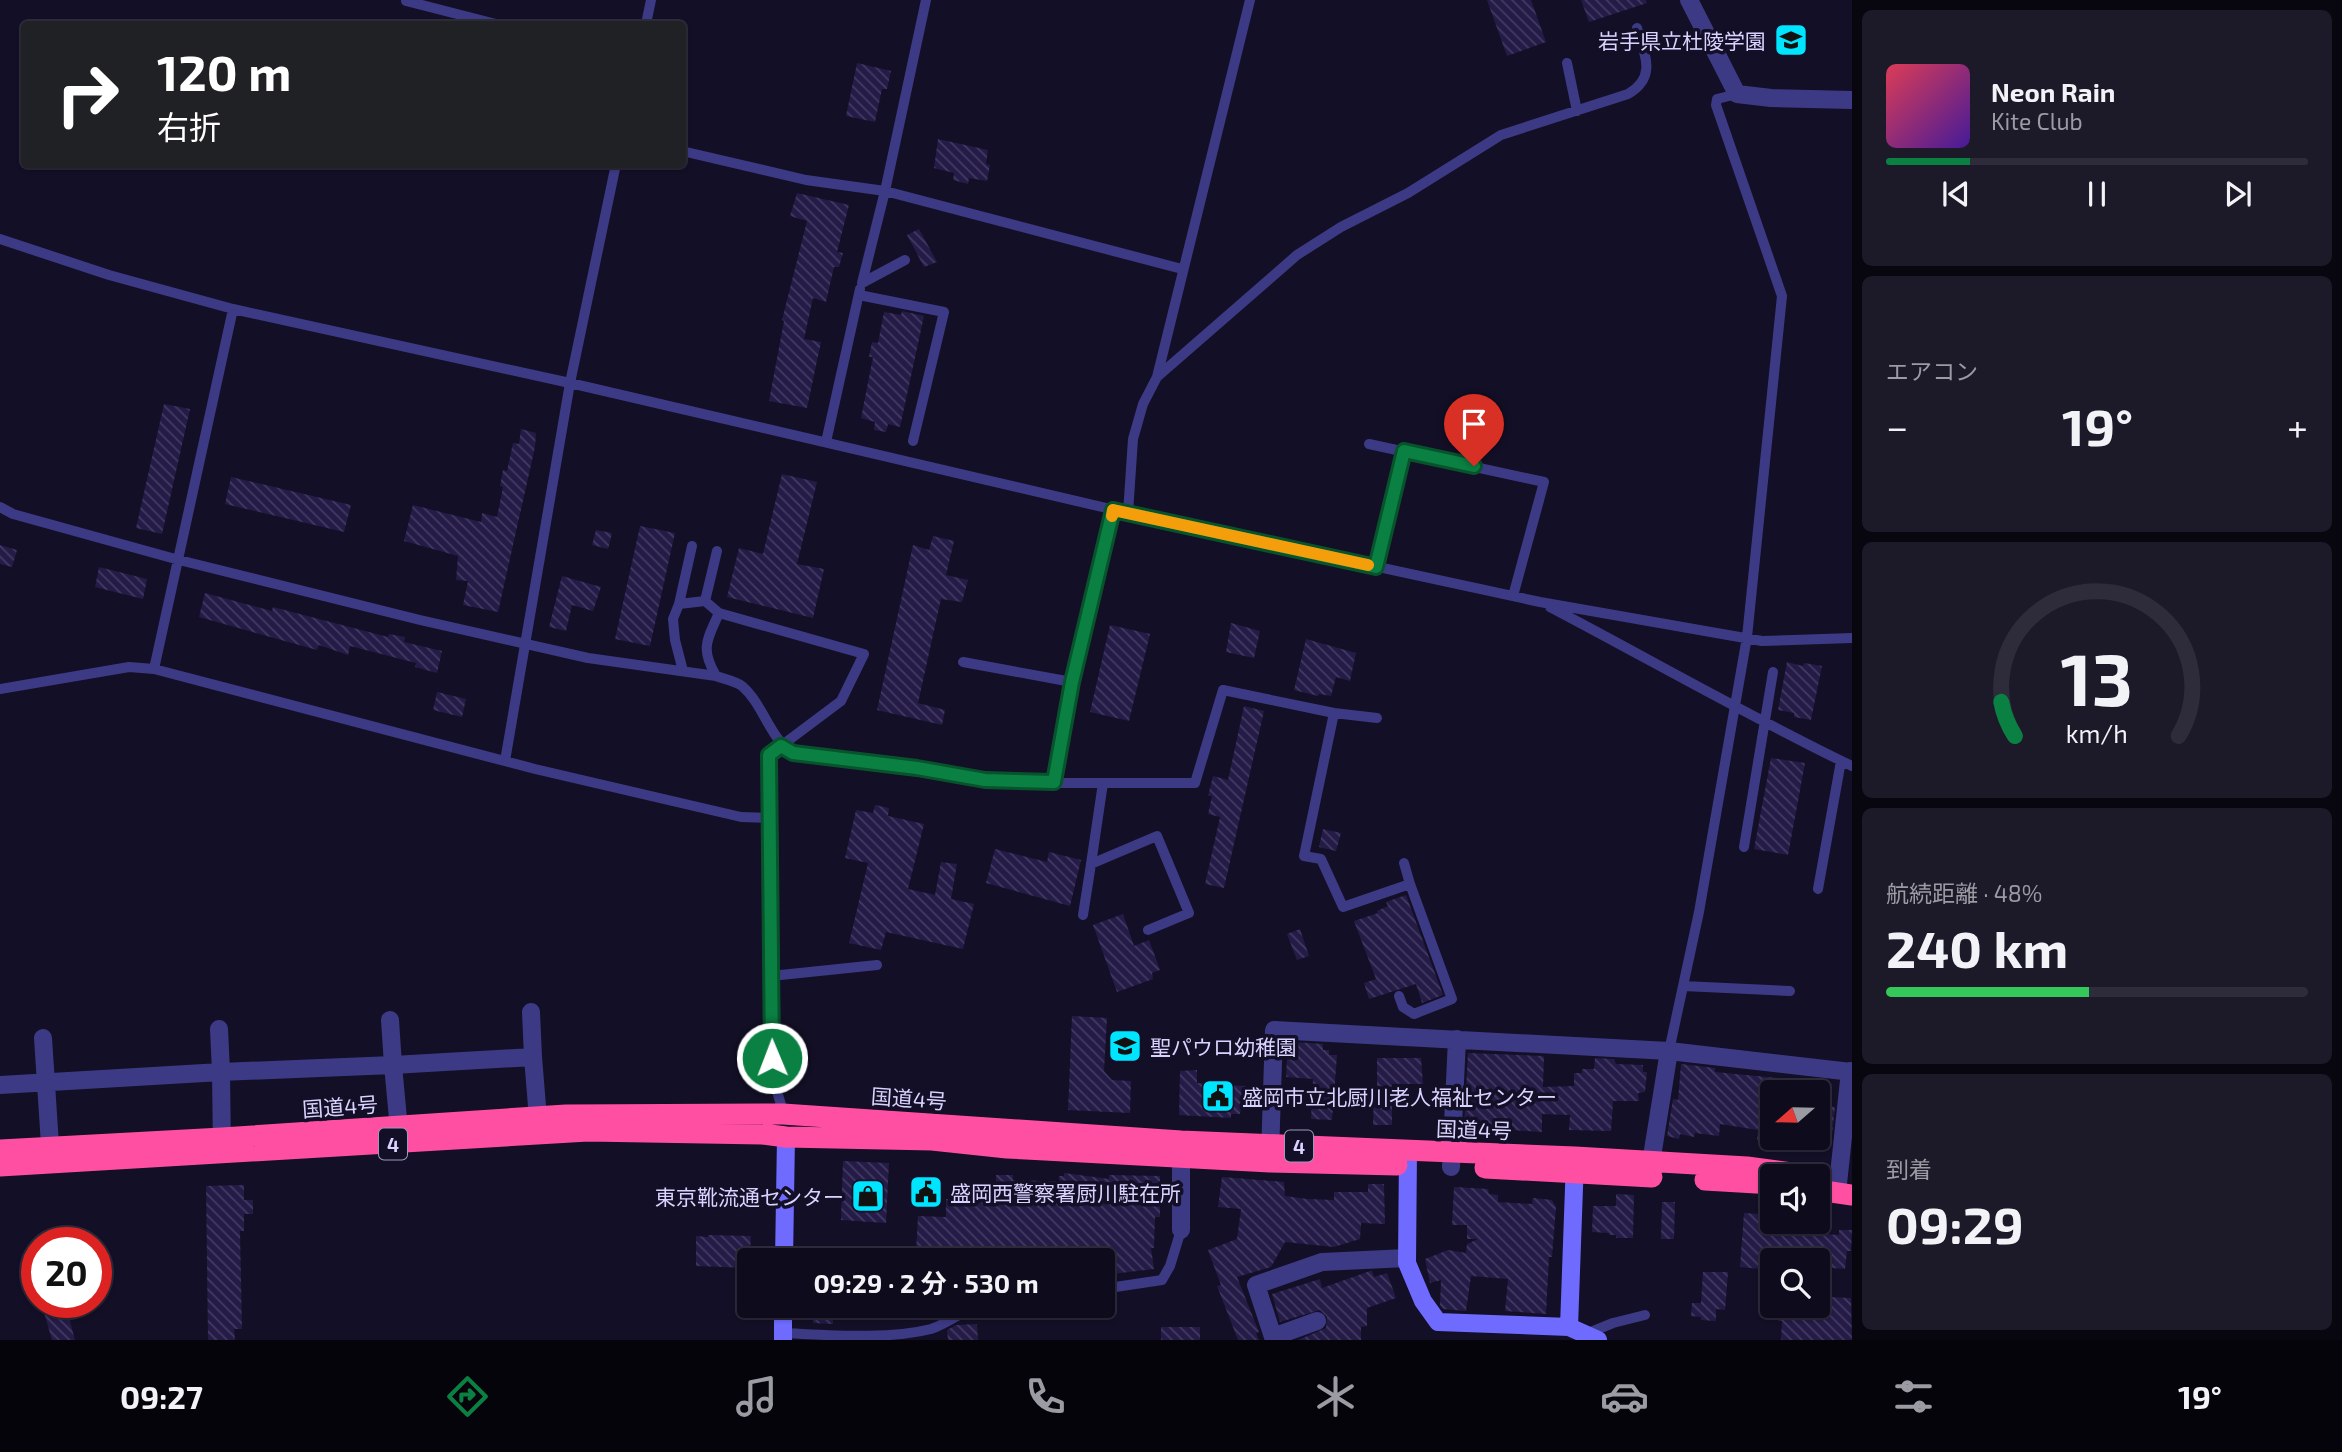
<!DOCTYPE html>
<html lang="ja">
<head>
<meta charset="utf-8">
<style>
  :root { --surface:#0e0b1c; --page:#1c1929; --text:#f1f3f6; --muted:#9b9ba3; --line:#2e2b3b; --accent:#0b8043 }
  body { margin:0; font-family:"Exo 2","Noto Sans JP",sans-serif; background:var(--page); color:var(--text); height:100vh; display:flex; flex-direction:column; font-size:26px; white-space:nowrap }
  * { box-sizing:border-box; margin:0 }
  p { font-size:23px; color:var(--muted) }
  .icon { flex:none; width:38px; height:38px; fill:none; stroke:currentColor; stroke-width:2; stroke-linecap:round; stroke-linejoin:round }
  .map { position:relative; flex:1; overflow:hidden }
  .details { display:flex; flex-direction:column; gap:10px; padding:10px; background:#08060f; width:490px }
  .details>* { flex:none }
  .banner { position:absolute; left:21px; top:21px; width:665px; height:147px; border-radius:7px; box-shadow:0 2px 5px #0004,0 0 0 2px var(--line); background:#202124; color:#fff; overflow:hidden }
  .needle { width:46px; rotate:250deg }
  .tools { position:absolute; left:1760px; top:1080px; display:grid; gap:14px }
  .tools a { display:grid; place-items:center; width:70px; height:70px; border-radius:7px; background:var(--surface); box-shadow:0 2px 5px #0004,0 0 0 2px var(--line); font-size:35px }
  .speed { position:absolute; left:21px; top:1227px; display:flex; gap:14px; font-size:35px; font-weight:700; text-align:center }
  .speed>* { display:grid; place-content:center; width:91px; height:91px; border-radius:50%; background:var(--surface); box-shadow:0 2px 5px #0004,0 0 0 2px var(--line); line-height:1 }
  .speed .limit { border:10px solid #d22; background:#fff; color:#111 }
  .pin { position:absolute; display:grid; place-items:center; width:60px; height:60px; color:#fff; margin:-72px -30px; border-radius:50% 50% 50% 0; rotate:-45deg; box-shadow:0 0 7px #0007 }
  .pin .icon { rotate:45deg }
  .me { position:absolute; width:77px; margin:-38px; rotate:359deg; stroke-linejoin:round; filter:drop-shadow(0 0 5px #0008) }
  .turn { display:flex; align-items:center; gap:24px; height:147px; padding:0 21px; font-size:32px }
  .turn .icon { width:91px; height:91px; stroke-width:2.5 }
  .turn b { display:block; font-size:49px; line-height:60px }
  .big { font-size:52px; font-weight:700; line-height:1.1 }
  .details .tile { flex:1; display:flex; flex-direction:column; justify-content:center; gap:10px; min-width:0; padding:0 24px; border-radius:10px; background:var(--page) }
  .details .dial { align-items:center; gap:0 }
  .dial svg { height:182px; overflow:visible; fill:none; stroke:var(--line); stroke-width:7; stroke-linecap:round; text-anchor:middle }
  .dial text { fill:var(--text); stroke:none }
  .song { display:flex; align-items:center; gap:21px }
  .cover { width:84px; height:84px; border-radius:10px; background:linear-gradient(135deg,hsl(350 70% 55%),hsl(260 70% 35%)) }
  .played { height:7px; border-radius:4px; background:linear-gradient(90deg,var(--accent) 20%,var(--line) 20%) }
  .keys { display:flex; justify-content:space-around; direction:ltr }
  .heat { display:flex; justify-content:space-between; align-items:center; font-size:38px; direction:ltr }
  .charge { height:10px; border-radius:5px; background:linear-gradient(90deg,#34c759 48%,var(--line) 0) }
  .trip { position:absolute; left:737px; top:1248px; width:378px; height:70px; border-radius:7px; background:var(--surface); box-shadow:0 2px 5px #0004,0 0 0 2px var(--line); font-weight:700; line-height:70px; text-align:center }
  .tab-bar { display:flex; height:112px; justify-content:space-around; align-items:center; background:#06040b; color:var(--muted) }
  .tab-bar .icon { width:49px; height:49px }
  .tab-bar .on { color:var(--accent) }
  .tab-bar b { font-size:32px; color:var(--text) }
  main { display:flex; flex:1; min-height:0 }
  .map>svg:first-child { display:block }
  .building { fill:url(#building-back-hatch) }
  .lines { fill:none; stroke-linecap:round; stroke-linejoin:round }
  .lane { stroke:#3d3a85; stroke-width:10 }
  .street { stroke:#3d3a85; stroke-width:18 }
  .secondary { stroke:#6f6bff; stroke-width:18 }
  .highway { stroke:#ff4fa3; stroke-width:21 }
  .route-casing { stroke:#07532c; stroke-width:18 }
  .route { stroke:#0b8043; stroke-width:12 }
  .slow { stroke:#f59e0b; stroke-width:12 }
  .labels { text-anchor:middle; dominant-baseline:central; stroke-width:7; stroke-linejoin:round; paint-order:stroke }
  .shield { fill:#130f26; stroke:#9e99be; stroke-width:2 }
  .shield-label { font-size:19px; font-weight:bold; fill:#d9d4ff }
  .poi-label { font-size:21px; fill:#d9d4ff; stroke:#130f26; text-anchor:start }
  .street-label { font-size:21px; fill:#d9d4ff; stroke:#130f26 }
</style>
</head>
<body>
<main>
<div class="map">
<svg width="1852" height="1340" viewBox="0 0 1852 1340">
  <defs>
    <pattern id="building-back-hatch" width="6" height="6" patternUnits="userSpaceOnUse" patternTransform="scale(1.75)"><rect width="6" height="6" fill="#241b47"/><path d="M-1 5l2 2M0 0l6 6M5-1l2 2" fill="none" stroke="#433b63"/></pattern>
  </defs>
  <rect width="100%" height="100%" fill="#130f26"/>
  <path class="building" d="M1487,0h44l15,42 -39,14z
    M1581,0h65l1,3 -58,19z
    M857,63l34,8 -4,18h-5l-7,33 -29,-6z
    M938,139l50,11 -2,14 4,1 -3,16 -18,-3 -1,6 -15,-4 1,-7 -20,-5z
    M797,193l52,12 -12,47 6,1 -4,14h-5l-8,35 -13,-4 -9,41 17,3 -14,66 -38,-7 15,-80 -2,-1 25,-99 -17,-5z
    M919,229l18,33 -13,5 -17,-32z
    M902,311l22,5 -24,111 -12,-3 -2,8 -12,-2 1,-8 -14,-4 12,-61h-4l3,-15 6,1 6,-31 17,3z
    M164,404l26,5 -28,125 -26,-6z
    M521,429l15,4 -1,14 -37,165 -35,-7 5,-24 -12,-1 2,-24 -54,-15 9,-36 68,17 1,-9 15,4 6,-30 -3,-1 3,-16 4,1 6,-28 6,1z
    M782,474l35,8 -20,82 27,5 -11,49 -86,-21 12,-49 24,6z
    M231,477l120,28 -7,27 -119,-28z
    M640,526l35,7 -25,113 -35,-7z
    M596,530l16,3 -4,16 -16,-4z
    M933,536l21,5 -8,34 22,5 -6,22 -21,-3 -23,104 27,7 -3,15 -65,-15 36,-165 16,5z
    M0,545l17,5 -5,17 -12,-3z
    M99,567l48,12 -4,20 -48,-12z
    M562,576l39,11 -8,24 -21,-6 -6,26 -17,-4z
    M205,593l67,18 1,-4 115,30 1,-3 16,3 -1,5 38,9 -5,22 -22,-6 1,-4 -66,-17 -2,9 -29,-10 -2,5 -118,-33z
    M1231,623l29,8 -6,27 -28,-6z
    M1110,625l40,9 -21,87 -39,-9z
    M1306,639l50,14 -6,28 -14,-4 -5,19 -12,-2 -1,2 -24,-6z
    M1787,662l16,4 1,-3 18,3 -11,54 -17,-3v-4l-16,-3z
    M437,692l29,7 -4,18 -29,-7z
    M1244,706l20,5 -40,177 -19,-4 15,-67 -12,-3 4,-18h-4l5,-20 15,4z
    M1771,758l34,5 -17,92 -34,-6z
    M875,805l14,3 -1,8 36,8 -16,65 27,6 6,-33 16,2 -6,35 23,5 -11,45 -77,-17 -5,18 -32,-7 19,-80 -23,-5 11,-48 17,3z
    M1323,829l18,4 -5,18 -17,-4z
    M995,849l52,13 2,-10 32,8 -11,46 -84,-23z
    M1406,895l37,100 -21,8 -6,-19 -47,15 -5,-16 12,-4 -22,-58 24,-8 -1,-2 11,-5 -2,-4z
    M1123,914l11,32 15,-6 11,30 -8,3 1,6 -36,13 -24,-67z
    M1300,929l9,27 -12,4 -10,-26z
    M1072,1016l35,2 -3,53 8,9 19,1 -1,32 -62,-3z
    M1292,1042l31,2v6h6v5h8l-5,65 -21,-1 2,-40 -27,-2 1,-20h3z
    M1468,1053l74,3 2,1 -1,30 31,-1v-13h8v-4h12l1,-11 19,1 2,5 27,1v7h4l-2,20 -7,1 1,8h-26l-2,30 -42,-1 1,-15 -28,-1v18l-78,-5z
    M1377,1058h44l2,26h-31v41h-19l1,-31h3z
    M1681,1064l34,4v4l92,9v11h-34l-1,51 -15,-3 1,-10 -38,-6 -1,12 -24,-3 -1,4 -14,-3 -1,5 -12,-3 6,-37 5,1z
    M1197,1070v13l62,4 -2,23 -16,-1 -1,5h-9v4l-52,-3 1,-44z
    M1818,1105l17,2 -4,37 -13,-1z
    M843,1161l46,2 -3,60 -45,-3z
    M1064,1173l45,6v-4l51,1v41h-5l-1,31h-3l3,21 -42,5 -6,-14h-51v-14l-31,3 2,8 -19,3h-89l-2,-8 2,-36 28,1v-18h13l1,-11 36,1v-14h17v5l29,1h17v-5h5z
    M1222,1177l62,5 1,14 22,3 27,1v-8h34v-8h16l1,40 -24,-1 -1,16 -26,8 -49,-5 -14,25 -34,10 22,55 -3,1 3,7h-21l-21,-54 4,-1 -13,-35 29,-11 4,-30 -23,-2z
    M244,1185v15h9v14h-9v17h-4l2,98h-8l1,11h-27l-2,-154z
    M1454,1187l34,2 1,5 9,1v7l34,2 1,-6 19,2 4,7 -4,50h-3l-3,57 -41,-3 3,-32 -37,-3 -5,35 -23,-2 -3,-4 1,-25 -11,3 -5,-24 23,-9 18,3 1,-9 11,-5h-11v-14h-15z
    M1616,1194l18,1 -1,43h-17v-3h-7v-2l-17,-1 1,-26h23z
    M1662,1202h13l-1,37h-13z
    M1744,1213l16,1v5h13v3h36v11l30,2v-5h13l-1,21h-4l-2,18 -13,-1 -3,29 22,1 1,42h-71l1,-19h-4l1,-15h39v-46h-4l1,-4 -41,-1 -3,15 -31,-3z
    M708,1235l43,1 -2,32 -53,-2v-30l12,1z
    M1370,1271h2l2,6 13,-4 9,25 -29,10v18l-6,1v13h-63l28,-12 1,-11 -7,-7 -40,12 -8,-28 48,-15 2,9z
    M1703,1272h25l-3,38 -9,-1v12l-15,-1v-3l-10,-1 1,-13h9z
    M41,1302h24l10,38h-23z
    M797,1306h116l-1,14 -79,-2v6l-20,-1v-6h-16z
    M977,1324l1,16h-30l-1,-10 9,-5z
    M1161,1327h39v13h-39z"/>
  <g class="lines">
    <path class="lane" d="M926,0l-41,191 297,78
      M406,1l90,23
      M646,24l5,-24
      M1567,63l10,48
      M682,151l124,29 79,11 -23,92 43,-23
      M0,239l109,36 124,34 337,74 558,130 412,89 222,39 90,-3
      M859,295l85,17 -31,129
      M1157,377l140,-122 44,-28 67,-34 93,-58 127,-41c29,-17 17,-39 9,-66
      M826,442l34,-153
      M1369,444l175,38 -31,114
      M0,507l13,7 166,46 241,60 168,38 128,18c-16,-28 -9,-36 3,-63l-14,-12
      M1128,513l5,-74 10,-35 14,-27 93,-377
      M1376,567l27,-116
      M679,604l26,-3 12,-50
      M1550,607c101,53 200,110 302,159
      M719,613l145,41 -23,47 -72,54 3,303 4,30 8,27
      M154,669l79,-360
      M683,671l-8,-31 -2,-21 6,-15 13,-58
      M716,676c8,3 19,5 26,10 22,19 27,52 51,67l124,15 68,12 69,3 18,-101 -109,-20
      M1072,682l41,-172
      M0,689l129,-22 25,2 381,100 206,48 28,1
      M1334,713l-30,143 17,3 22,48 67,-23 42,115 -38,15 -11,-7 -4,-11
      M505,761l65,-378 46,-219
      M1054,783h141l28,-93 111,23 43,5
      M1103,783l-12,81 66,-28 32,77 -41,17
      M1744,847l29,-175
      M1404,863l6,21
      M1818,889l23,-128
      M1083,915l8,-51
      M771,976l106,-11
      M1683,986l107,5
      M1669,1051l30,-139 48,-275 35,-341 -66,-191 1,-6 20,-5
      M1102,1289l60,-9 8,-14 11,-36
      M783,1333c46,2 104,7 148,-4 15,-5 30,-16 44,-23
      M1586,1334l27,-11 32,-8"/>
    <path class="street" d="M1689,0l48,94 34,4 81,2
      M219,1029l2,43 172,-7 -3,-45
      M43,1038l8,122
      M533,1057l6,74
      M0,1085l221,-13 1,80
      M400,1140l-7,-75 140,-8 -2,-45
      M1181,1144v86
      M1270,1155l4,-125 395,21 183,21
      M1451,1167l6,-128
      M1649,1175l20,-124
      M1837,1193l13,-122
      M1317,1321l-44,16 -17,-52 66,-23 85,-4"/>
    <path class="secondary" d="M1408,1151l-1,112 16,38 15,21 131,5 29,13
      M784,1260l2,-123
      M783,1306v34
      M1569,1327l6,-167"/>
    <path class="highway" d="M0,1150l222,-12 344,-23 217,-1 398,27 394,16 172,10 67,9
      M0,1166l588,-35 174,3 24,3 146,3 75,8 263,14 127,3
      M1485,1168l167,9
      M1705,1180l68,4
      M1818,1190l34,5"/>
  </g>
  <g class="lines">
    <defs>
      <path id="route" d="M772,1058l-3,-303 12,-9 12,7 124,15 68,12 69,2 18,-100 41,-172 263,57 28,-116 70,15"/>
    </defs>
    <use href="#route" class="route-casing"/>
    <use href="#route" class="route"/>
    <path class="slow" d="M1112,516l1,-6 255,55"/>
  </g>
  <defs>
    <symbol id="school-square" viewBox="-11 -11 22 22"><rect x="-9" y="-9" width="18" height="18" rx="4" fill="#00e5ff" stroke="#130f26"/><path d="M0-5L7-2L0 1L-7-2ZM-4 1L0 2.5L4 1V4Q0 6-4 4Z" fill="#111"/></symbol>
    <symbol id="civic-square" viewBox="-11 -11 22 22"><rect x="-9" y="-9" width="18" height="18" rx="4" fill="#00e5ff" stroke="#130f26"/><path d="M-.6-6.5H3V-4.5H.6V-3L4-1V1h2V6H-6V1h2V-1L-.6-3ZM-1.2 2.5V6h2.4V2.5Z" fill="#111"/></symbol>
    <symbol id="shop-square" viewBox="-11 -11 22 22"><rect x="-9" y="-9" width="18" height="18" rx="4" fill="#00e5ff" stroke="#130f26"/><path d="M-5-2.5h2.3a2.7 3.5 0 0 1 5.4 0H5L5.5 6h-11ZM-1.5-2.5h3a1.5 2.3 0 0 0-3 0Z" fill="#111"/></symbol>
  </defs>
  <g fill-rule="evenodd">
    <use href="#school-square" x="1772" y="21" width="38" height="38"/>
    <use href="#school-square" x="1106" y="1027" width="38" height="38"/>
    <use href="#civic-square" x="1199" y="1077" width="38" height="38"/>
    <use href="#civic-square" x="907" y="1173" width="38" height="38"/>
    <use href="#shop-square" x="849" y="1177" width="38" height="38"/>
  </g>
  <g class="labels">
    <g class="shield">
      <rect x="379" y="1128.5" width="28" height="31" rx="5"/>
      <rect x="1285" y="1130.5" width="28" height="31" rx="5"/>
    </g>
    <g class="shield-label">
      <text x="393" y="1144">4</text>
      <text x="1299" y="1146">4</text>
    </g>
    <g class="poi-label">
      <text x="1766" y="40" text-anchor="end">岩手県立杜陵学園</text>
      <text x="1150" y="1046">聖パウロ幼稚園</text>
      <text x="1242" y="1096">盛岡市立北厨川老人福祉センター</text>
      <text x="950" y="1192">盛岡西警察署厨川駐在所</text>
      <text x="844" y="1196" text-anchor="end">東京靴流通センター</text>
    </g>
    <g class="street-label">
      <text transform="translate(909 1098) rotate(4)">国道4号</text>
      <text transform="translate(340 1106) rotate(-4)">国道4号</text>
      <text transform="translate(1474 1129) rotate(2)">国道4号</text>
    </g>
  </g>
</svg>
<div class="tools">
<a><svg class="needle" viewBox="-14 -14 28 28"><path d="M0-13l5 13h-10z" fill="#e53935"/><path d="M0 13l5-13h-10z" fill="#9b9ba3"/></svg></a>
<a><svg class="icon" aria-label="sound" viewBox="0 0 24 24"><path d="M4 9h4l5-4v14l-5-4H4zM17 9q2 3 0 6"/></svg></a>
<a><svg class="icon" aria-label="search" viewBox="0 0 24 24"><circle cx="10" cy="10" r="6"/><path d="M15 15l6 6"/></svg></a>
</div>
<div class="speed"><div class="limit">20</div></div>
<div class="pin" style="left:1474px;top:466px;background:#d93025"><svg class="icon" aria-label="arrive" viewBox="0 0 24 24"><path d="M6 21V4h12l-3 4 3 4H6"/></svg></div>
<svg class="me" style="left:772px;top:1058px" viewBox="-20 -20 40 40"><circle r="17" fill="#0b8043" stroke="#fff" stroke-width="3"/><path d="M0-11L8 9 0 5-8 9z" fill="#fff"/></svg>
<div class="trip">09:29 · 2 分 · 530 m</div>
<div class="banner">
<div class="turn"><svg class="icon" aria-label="right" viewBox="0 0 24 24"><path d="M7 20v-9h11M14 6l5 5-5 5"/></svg><div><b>120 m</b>右折</div></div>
</div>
</div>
<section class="details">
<div class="tile">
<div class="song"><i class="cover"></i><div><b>Neon Rain</b><p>Kite Club</p></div></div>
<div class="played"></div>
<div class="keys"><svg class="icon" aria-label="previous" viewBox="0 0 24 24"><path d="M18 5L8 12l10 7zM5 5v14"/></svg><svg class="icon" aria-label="pause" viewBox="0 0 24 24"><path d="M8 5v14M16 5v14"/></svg><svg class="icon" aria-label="next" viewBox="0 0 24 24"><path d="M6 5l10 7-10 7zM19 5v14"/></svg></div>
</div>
<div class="tile"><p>エアコン</p>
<div class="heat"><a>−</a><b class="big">19°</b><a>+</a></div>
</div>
<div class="tile dial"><svg viewBox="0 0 100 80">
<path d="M14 69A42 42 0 1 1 86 69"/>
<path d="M14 69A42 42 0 0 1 8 54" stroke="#0b8043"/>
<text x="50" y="56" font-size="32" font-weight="700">13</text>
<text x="50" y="72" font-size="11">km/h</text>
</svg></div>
<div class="tile"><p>航続距離 · 48%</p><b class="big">240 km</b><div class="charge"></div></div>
<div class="tile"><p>到着</p><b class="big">09:29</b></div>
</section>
</main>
<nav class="tab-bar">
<b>09:27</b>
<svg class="icon on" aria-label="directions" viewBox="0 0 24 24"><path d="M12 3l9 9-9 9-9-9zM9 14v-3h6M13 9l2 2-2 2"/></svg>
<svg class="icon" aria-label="music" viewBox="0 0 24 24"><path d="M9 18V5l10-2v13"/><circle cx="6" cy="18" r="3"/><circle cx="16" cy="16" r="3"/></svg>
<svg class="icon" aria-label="phone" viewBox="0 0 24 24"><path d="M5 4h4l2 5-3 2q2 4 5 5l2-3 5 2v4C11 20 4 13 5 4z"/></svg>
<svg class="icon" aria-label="climate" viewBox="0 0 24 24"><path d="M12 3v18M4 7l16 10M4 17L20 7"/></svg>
<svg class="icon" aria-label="car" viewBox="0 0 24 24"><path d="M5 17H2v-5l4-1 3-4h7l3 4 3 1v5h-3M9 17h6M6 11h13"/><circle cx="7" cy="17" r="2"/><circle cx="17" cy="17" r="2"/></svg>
<svg class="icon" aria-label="filters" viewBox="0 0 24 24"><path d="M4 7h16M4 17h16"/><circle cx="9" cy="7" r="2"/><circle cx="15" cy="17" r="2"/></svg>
<b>19°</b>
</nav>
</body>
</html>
